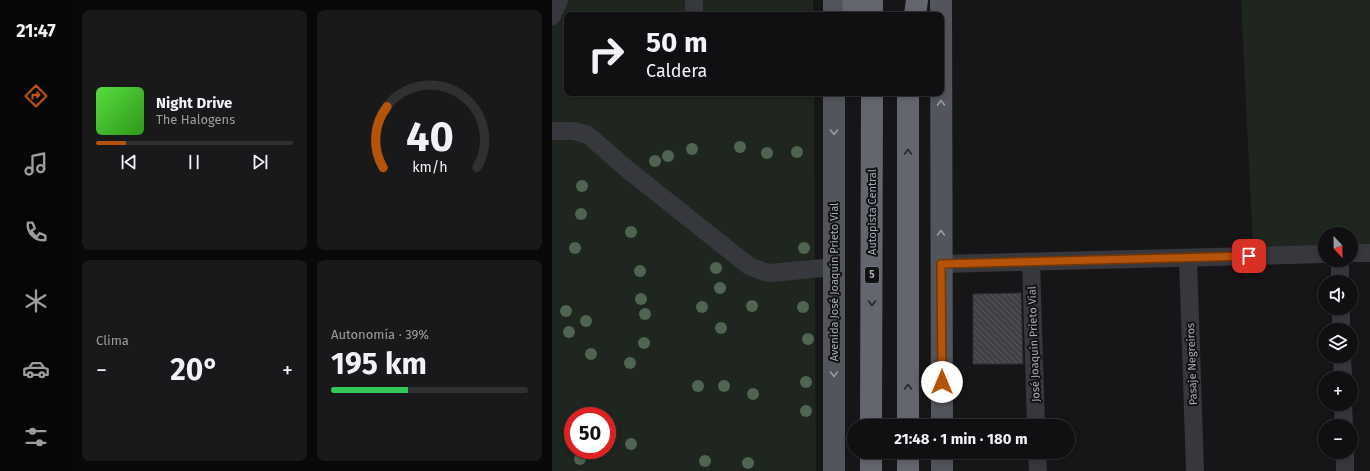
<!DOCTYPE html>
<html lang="es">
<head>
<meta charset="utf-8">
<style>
  :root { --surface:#101012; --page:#19191b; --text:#f1f3f6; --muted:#9c9d9f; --line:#303032; --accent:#b45309 }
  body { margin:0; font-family:"Fira Sans",sans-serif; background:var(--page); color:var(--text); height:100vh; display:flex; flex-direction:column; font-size:15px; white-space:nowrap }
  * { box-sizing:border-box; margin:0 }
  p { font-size:13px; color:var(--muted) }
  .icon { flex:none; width:22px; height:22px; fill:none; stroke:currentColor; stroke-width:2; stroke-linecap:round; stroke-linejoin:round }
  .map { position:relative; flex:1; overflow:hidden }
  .sheet { display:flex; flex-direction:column; gap:10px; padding:10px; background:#09090a; width:480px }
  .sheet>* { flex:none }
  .guide { position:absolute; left:12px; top:12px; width:380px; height:84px; border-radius:8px; box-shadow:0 2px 6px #0003,0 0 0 1px var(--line); background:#101012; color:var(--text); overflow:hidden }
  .needle { width:26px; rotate:158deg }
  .fabs { position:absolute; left:766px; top:227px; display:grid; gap:8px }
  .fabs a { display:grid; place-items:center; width:40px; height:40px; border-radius:50%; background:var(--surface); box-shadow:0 2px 6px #0003,0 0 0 1px var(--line); font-size:20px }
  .speed { position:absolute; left:12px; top:407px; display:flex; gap:8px; font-size:20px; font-weight:700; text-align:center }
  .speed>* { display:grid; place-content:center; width:52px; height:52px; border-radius:50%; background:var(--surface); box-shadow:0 2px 6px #0003,0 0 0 1px var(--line); line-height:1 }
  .speed .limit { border:6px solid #d22; background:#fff; color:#111 }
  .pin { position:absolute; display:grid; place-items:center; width:34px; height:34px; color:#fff; margin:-17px; border-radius:8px; box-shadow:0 2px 6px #0006 }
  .me { position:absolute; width:44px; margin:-22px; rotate:0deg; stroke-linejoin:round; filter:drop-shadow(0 0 3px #0008) }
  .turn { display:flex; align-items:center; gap:14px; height:84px; padding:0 16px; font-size:18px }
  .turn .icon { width:52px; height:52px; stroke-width:2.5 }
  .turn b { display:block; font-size:28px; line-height:34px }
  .big { font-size:30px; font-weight:700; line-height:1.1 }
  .sheet .tile { flex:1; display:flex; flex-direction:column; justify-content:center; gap:6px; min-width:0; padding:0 14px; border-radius:8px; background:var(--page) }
  .sheet .dial { align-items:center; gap:0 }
  .dial svg { height:104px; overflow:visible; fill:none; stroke:var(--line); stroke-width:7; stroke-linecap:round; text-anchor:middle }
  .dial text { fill:var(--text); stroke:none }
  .song { display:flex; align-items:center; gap:12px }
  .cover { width:48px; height:48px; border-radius:6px; background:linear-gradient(135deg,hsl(110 70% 55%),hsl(110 70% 35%)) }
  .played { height:4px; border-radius:2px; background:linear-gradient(90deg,var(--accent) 15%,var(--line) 15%) }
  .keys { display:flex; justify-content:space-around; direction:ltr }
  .heat { display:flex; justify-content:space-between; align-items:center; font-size:22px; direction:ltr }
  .charge { height:6px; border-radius:3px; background:linear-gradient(90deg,#34c759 39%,var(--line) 0) }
  .sheet .tiles { flex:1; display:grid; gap:10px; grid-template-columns:repeat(2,1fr) }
  .trip { position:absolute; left:295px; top:419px; width:228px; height:40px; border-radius:20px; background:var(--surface); box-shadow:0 2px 6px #0003,0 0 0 1px var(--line); font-weight:700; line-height:40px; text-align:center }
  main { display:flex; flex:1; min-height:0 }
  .dock { display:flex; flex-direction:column; width:72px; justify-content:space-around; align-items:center; background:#060607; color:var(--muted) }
  .dock .icon { width:28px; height:28px }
  .dock .current { color:var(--accent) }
  .dock b { font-size:18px; color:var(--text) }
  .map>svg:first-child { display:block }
  .pitch { fill:#1e261f; fill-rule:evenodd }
  .building { fill:url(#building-back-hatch); stroke:#303034 }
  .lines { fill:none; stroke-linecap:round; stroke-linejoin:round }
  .minor { stroke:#37383d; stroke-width:18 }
  .major { stroke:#53555c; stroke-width:22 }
  .highway { stroke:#63666e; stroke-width:22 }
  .tree { fill:#506452 }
  .oneway { stroke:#979ba6 }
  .oneway2 { stroke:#26262a }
  .route-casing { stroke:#753606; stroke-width:10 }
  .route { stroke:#b45309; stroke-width:7 }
  .labels { text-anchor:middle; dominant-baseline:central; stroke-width:4; stroke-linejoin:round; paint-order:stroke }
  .shield { fill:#111113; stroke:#7b7e86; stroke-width:1 }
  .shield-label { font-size:10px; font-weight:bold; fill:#a8adb8 }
  .street-label { font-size:11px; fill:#a8adb8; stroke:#111113 }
</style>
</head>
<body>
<main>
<nav class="dock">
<b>21:47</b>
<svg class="icon current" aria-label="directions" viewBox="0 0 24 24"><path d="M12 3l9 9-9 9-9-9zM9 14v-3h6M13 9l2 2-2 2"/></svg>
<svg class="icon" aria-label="music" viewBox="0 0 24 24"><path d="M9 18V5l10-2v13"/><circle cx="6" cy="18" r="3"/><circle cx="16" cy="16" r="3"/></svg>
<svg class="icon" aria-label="phone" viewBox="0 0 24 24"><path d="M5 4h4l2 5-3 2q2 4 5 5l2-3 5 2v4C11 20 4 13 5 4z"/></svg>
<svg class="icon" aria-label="climate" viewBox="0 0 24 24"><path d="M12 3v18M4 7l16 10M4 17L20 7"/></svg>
<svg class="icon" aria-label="car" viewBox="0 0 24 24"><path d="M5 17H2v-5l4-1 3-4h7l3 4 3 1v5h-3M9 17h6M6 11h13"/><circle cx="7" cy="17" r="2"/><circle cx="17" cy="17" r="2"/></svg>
<svg class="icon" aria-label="filters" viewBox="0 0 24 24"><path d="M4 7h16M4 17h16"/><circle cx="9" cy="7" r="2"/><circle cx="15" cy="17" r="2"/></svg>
</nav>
<section class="sheet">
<div class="tiles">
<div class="tile">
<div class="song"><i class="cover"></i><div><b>Night Drive</b><p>The Halogens</p></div></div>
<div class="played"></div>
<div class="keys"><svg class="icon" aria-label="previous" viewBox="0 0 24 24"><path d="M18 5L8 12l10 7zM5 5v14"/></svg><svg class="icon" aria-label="pause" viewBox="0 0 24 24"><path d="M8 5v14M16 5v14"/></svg><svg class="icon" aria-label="next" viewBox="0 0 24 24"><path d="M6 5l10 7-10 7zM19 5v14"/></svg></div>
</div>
<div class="tile dial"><svg viewBox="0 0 100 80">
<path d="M14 69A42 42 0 1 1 86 69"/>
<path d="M14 69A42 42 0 0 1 17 22" stroke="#b45309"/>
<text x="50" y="56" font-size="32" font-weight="700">40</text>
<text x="50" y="72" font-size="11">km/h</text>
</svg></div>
<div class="tile"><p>Clima</p>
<div class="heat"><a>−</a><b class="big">20°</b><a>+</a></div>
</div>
<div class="tile"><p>Autonomía · 39%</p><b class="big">195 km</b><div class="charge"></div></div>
</div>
</section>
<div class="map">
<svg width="818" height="471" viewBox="0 0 818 471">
  <defs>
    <pattern id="building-back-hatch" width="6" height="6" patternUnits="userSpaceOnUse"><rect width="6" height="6" fill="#404145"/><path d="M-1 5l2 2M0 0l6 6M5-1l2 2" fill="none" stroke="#595a5e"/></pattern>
  </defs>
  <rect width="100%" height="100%" fill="#161618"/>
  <path class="pitch" d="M0,0h261v15h-246v78h247l2,378h-264zM21,416h34v34h-34z
    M689,0h129v244l-19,1v-11h-26v12l-72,2z"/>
  <path class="building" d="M469,293l2,71h-50v-70z"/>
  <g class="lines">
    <path class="minor" d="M142,0v13
      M0,16l7,-16
      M0,131h22l14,4 39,34 122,97 15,6 7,1 63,-6
      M799,253h19
      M636,258l7,213
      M788,260v22
      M479,262l5,164
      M389,264l384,-10
      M789,308v22
      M790,356l1,22
      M791,404l1,22
      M485,452l1,19
      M793,452v19"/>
    <path class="major" d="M282,0v15
      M389,0l1,426
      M282,93v378
      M390,452v19"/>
    <path class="highway" d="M301,0l2,15
      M320,0v15
      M363,15l2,-15
      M356,93v333
      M319,426l1,-333
      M356,452v19
      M319,471v-19"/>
  </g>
  <g class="tree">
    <circle cx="188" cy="147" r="6"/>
    <circle cx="140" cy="149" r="6"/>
    <circle cx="245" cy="152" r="6"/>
    <circle cx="215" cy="153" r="6"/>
    <circle cx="116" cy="156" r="6"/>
    <circle cx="103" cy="161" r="6"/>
    <circle cx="30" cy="186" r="6"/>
    <circle cx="29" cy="214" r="6"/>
    <circle cx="79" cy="232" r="6"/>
    <circle cx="23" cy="248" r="6"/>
    <circle cx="252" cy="248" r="6"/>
    <circle cx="164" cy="268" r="6"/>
    <circle cx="88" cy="271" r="6"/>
    <circle cx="168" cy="288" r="6"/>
    <circle cx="89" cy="299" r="6"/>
    <circle cx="200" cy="306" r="6"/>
    <circle cx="150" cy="307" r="6"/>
    <circle cx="251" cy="307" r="6"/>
    <circle cx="14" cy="311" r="6"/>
    <circle cx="93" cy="314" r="6"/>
    <circle cx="34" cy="321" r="6"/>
    <circle cx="169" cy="328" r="6"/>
    <circle cx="17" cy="332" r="6"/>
    <circle cx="256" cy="339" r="6"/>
    <circle cx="92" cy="343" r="6"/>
    <circle cx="39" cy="354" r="6"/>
    <circle cx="78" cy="363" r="6"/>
    <circle cx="254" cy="382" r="6"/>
    <circle cx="146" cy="386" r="6"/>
    <circle cx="172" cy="386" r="6"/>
    <circle cx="201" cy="394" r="6"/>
    <circle cx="254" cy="411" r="6"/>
    <circle cx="79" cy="444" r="6"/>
    <circle cx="28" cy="459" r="6"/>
    <circle cx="153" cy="461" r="6"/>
    <circle cx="196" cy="463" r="6"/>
  </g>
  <defs><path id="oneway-chevron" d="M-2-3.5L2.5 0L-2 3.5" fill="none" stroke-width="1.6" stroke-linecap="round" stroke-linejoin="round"/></defs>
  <g class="oneway">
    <use href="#oneway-chevron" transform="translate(389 103) rotate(-90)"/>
    <use href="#oneway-chevron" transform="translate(282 132) rotate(90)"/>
    <use href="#oneway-chevron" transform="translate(389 233) rotate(-90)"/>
    <use href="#oneway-chevron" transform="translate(282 374) rotate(90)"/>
  </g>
  <g class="oneway2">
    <use href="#oneway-chevron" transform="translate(356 152) rotate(-90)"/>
    <use href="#oneway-chevron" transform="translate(320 303) rotate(90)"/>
    <use href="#oneway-chevron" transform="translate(356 387) rotate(-90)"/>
  </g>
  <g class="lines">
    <defs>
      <path id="route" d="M390,382l-1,-118 308,-8"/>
    </defs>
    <use href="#route" class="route-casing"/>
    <use href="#route" class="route"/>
  </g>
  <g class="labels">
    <rect class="shield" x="313" y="267" width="14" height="16" rx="3"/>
    <g class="shield-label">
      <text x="320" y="275">5</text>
    </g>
    <g class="street-label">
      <text transform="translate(320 212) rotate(-90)">Autopista Central</text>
      <text transform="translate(282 282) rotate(-90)">Avenida José Joaquín Prieto Vial</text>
      <text transform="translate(482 344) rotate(-92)">José Joaquín Prieto Vial</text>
      <text transform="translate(640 364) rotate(-92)">Pasaje Negreiros</text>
    </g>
  </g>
</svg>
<div class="fabs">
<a><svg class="needle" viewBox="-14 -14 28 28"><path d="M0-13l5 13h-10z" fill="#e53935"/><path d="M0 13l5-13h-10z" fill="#9c9d9f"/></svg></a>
<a><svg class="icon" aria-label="sound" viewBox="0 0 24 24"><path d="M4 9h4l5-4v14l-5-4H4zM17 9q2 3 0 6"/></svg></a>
<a><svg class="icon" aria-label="layers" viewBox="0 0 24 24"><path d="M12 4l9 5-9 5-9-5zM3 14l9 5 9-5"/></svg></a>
<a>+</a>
<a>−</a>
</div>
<div class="speed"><div class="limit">50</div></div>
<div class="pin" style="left:697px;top:256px;background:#d93025"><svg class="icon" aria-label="arrive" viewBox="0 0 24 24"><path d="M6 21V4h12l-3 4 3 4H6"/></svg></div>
<svg class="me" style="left:390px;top:382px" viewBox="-20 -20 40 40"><circle r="19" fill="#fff"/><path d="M0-13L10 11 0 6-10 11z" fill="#b45309"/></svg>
<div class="trip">21:48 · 1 min · 180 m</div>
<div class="guide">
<div class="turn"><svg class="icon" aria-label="right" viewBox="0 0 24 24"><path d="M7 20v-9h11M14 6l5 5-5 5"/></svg><div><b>50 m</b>Caldera</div></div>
</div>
</div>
</main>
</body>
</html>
